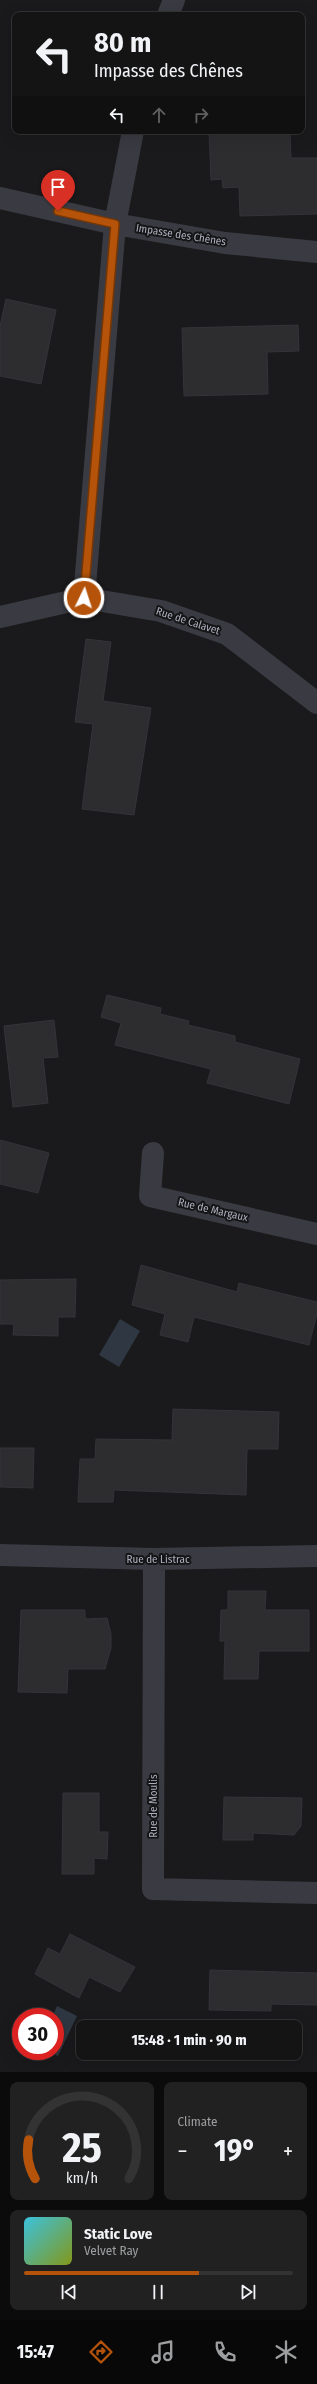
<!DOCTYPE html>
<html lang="en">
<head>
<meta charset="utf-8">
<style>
  :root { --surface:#141415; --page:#212122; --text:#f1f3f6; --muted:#9d9ea0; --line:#333334; --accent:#b45309 }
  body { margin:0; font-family:"Fira Sans Condensed",sans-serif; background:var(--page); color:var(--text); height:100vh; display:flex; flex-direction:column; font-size:15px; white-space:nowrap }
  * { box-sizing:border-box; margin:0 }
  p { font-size:13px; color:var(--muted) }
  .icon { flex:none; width:22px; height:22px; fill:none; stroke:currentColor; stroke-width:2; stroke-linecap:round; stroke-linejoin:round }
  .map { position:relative; height:2072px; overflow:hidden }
  .drawer { display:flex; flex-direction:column; gap:10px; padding:10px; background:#0b0b0c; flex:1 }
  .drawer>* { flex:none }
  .banner { position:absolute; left:12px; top:12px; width:293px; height:122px; border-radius:8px; box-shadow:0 4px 16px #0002,0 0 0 1px var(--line); background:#141415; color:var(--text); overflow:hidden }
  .speed { position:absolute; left:12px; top:2008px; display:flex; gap:8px; font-size:20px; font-weight:700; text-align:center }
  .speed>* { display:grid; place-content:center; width:52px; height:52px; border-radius:50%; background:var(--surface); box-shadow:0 4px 16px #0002,0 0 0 1px var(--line); line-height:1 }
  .speed .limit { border:6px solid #d22; background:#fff; color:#111 }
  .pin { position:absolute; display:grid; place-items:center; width:34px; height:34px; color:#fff; margin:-41px -17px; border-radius:50% 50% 50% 0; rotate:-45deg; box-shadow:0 0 4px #0007 }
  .pin .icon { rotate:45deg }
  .me { position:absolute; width:44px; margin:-22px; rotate:4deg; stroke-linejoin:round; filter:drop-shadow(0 0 3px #0008) }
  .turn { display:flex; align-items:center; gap:14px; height:84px; padding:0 16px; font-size:18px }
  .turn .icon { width:52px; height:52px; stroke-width:2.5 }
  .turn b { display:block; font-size:28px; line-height:34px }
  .lanes { display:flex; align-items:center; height:38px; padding:0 16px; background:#0003; justify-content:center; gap:20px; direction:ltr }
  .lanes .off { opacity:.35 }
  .big { font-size:30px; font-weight:700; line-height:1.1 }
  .drawer .card { flex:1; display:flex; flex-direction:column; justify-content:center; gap:6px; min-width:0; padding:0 14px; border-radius:8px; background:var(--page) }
  .drawer .dial { align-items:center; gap:0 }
  .dial svg { height:104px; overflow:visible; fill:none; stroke:var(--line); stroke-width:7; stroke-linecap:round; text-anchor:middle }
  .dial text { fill:var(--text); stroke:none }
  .song { display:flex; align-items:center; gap:12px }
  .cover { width:48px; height:48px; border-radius:6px; background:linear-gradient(135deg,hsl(190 70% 55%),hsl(70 70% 35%)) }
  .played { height:4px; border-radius:2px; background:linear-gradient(90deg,var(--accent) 65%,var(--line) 65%) }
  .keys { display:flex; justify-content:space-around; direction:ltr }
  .heat { display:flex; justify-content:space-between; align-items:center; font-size:22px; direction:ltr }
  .drawer .tiles { flex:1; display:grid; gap:10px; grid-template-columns:1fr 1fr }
  .card:last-child { grid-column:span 2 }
  .trip { position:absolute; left:76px; top:2020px; width:226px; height:40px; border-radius:8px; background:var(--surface); box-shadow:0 4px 16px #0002,0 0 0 1px var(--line); font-weight:700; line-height:40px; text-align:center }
  .tabs { display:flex; height:64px; justify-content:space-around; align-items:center; background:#080808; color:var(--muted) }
  .tabs .icon { width:28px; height:28px }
  .tabs .selected { color:var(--accent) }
  .tabs b { font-size:18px; color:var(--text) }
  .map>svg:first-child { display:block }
  .water { fill:#2e3742 }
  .building { fill:#2d2d30; stroke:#343439 }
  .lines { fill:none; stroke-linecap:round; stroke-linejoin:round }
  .street { stroke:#3a3b42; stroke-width:22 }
  .route-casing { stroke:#753606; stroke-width:10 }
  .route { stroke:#b45309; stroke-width:7 }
  .labels { text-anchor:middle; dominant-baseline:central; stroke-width:4; stroke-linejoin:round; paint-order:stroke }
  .street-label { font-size:11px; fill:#acafbd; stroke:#151517 }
</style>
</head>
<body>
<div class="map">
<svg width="317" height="2072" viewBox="0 0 317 2072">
  <rect width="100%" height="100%" fill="#1a1a1c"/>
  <path class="water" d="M120,1319l20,12 -21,36 -20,-12z
    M57,2006l20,10 -19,40 -11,-5h8v-34h-3z"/>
  <path class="building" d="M209,131h81l1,27h26v56l-77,2 -1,-29 -16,1 -1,-9 -11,1z
    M6,299l50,11 -15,74 -41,-8v-50z
    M298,325l1,26 -32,1 1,42 -84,2 -2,-68z
    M86,639l25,3 -8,59 48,7 -17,107 -52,-6 11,-85 -18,-2z
    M107,995l54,13 -1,6 29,7 -1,4 47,11v6l65,17 -11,45 -82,-21 4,-14 -96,-24 6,-22 -20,-6z
    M54,1020l4,37 -15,1 5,45 -35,4 -9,-81z
    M0,1140l49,13 -11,40 -38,-9z
    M141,1265l96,27 2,-9 78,19v12l-8,31 -115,-28 -6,25 -28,-7 5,-21 -33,-9z
    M76,1279l-1,38h-17v19l-45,-1 1,-11h-14v-44z
    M173,1409l106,3 -1,37h-31l-1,46 -132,-5 -1,12h-35l2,-43h15l1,-20 76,1z
    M0,1448h34l-1,40 -33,-1z
    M228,1591h38l-1,19h44v41h-50l-1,28h-34l1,-38h-5l1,-31h7z
    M21,1610h64v9l22,-1 4,16v14l-6,21h-37l-1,24 -49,-1z
    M63,1793h36v39h9l-1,27 -13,-1v16h-32z
    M224,1797l78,1 -1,28 -7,9 -41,-2v7h-30z
    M70,1934l65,33 -15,25 -31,-15 -10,21 -44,-24 13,-26 12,6z
    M210,1970l107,3v32l-46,-1v7l-62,-1z"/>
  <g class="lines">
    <path class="street" d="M168,15l6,-15
      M0,198l115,26 110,19 92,9
      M84,598l77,13 66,23 90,69
      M0,617l84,-19 31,-374 18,-93
      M153,1153l-3,43 167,38
      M0,1555l154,4 163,-3
      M154,1559l-1,330 164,4"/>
  </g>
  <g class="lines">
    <defs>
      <path id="route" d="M58,211l57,13 -31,374"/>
    </defs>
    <use href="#route" class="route-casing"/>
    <use href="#route" class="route"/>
  </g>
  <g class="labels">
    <g class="street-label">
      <text transform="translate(181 235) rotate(9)">Impasse des Chênes</text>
      <text transform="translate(188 621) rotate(18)">Rue de Calavet</text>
      <text transform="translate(213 1210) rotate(13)">Rue de Margaux</text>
      <text x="158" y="1559">Rue de Listrac</text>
      <text transform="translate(153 1806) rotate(-90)">Rue de Moulis</text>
    </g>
  </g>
</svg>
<div class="speed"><div class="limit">30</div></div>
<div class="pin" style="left:58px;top:211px;background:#d93025"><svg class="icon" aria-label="arrive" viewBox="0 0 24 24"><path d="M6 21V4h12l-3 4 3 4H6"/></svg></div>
<svg class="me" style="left:84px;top:598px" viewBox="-20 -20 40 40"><circle r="17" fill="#b45309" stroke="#fff" stroke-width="3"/><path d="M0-11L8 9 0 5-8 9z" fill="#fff"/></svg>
<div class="trip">15:48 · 1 min · 90 m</div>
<div class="banner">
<div class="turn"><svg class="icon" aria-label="left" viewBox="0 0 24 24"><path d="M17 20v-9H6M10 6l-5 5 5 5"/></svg><div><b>80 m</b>Impasse des Chênes</div></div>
<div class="lanes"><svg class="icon" aria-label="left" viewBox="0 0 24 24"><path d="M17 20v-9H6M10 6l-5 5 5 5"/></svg><svg class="icon off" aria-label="ahead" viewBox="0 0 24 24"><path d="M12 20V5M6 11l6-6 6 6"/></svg><svg class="icon off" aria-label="right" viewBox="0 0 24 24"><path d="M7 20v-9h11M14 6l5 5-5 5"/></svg></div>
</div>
</div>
<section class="drawer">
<div class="tiles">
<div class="card dial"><svg viewBox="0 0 100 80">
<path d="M14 69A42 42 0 1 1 86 69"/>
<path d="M14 69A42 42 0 0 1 9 39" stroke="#b45309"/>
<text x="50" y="56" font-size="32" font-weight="700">25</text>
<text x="50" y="72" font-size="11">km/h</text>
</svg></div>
<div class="card"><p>Climate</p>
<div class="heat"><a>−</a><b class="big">19°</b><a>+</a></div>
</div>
<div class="card">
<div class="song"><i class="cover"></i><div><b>Static Love</b><p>Velvet Ray</p></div></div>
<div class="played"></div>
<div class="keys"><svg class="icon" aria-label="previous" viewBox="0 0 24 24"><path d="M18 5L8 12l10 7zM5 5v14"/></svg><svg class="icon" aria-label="pause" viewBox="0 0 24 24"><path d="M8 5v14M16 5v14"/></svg><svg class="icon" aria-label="next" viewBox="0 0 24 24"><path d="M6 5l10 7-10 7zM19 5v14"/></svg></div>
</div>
</div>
</section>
<nav class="tabs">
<b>15:47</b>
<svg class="icon selected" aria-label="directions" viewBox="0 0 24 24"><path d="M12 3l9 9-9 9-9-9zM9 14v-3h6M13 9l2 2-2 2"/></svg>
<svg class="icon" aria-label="music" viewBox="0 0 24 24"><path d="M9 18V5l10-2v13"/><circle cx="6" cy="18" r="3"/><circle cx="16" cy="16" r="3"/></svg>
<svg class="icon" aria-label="phone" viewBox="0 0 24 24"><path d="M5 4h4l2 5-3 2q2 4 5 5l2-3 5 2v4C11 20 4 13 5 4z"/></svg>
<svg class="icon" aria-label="climate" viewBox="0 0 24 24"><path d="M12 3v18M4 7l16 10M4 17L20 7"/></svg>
</nav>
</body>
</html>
